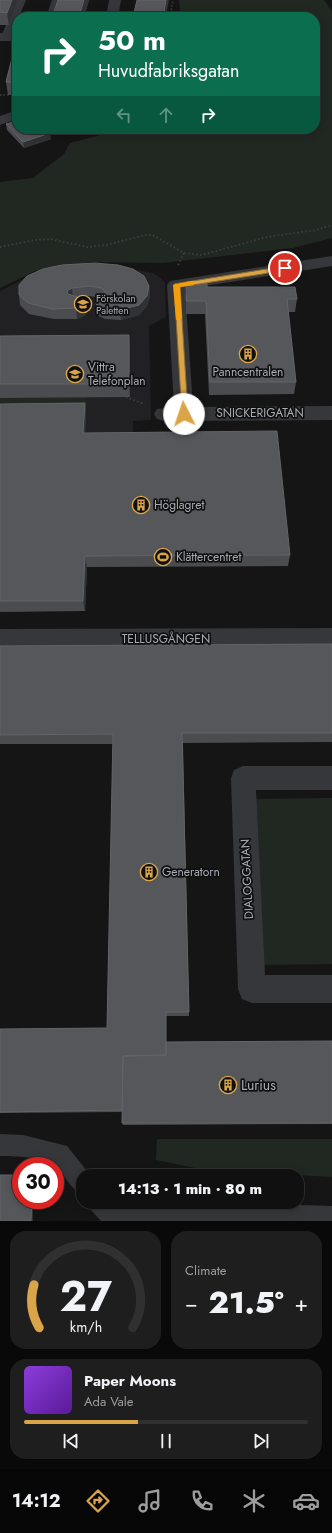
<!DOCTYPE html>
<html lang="en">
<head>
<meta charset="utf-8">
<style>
  :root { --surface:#101010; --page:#1e1e1e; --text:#f1f3f6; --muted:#9c9d9f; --line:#303030; --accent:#daa549 }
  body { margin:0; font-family:Jost,sans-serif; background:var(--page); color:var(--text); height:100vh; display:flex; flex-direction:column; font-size:15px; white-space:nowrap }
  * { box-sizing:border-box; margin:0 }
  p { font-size:13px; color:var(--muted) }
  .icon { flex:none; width:22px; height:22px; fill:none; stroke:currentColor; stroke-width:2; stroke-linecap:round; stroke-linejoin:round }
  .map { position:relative; height:1221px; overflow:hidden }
  .side { display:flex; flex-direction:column; gap:10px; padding:10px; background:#090909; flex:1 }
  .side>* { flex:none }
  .guide { position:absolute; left:12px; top:12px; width:308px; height:122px; border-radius:16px; box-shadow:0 2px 10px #0003,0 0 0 1px var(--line); background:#0b6e4f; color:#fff; overflow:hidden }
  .speed { position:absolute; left:12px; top:1157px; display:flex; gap:8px; font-size:20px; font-weight:700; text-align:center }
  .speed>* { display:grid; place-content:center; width:52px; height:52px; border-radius:50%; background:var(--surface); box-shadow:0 2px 10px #0003,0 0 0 1px var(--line); line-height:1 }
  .speed .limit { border:6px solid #d22; background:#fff; color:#111 }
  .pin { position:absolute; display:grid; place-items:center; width:34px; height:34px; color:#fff; margin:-17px; border:2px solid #fff; border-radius:50%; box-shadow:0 1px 4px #0007 }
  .me { position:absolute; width:44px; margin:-22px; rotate:356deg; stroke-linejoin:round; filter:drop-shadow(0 0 3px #0008) }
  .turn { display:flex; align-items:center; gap:14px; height:84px; padding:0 20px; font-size:18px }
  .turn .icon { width:52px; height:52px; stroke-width:2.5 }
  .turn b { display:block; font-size:28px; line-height:34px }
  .lanes { display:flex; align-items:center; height:38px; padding:0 20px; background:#0003; justify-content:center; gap:20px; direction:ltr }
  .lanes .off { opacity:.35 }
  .big { font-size:30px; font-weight:800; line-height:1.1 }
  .side .card { flex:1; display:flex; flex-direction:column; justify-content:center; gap:6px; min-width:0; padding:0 14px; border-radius:16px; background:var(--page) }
  .side .dial { align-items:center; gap:0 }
  .dial svg { height:104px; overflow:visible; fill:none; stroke:var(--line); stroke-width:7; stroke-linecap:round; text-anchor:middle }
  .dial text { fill:var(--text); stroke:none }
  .song { display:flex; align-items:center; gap:12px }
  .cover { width:48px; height:48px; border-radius:6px; background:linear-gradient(135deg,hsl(270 70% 55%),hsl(270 70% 35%)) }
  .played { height:4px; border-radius:2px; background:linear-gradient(90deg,var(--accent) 40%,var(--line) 40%) }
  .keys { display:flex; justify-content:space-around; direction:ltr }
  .heat { display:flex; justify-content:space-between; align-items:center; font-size:22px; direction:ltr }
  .side .tiles { flex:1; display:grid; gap:10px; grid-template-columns:1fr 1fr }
  .card:last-child { grid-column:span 2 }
  .trip { position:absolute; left:76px; top:1169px; width:228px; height:40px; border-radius:16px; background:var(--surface); box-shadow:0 2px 10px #0003,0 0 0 1px var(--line); font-weight:800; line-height:40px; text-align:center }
  .tab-bar { display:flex; height:64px; justify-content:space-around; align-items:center; background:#060606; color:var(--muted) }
  .tab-bar .icon { width:28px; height:28px }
  .tab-bar .on { color:var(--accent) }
  .tab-bar b { font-size:18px; color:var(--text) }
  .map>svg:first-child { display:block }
  .built { fill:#212123 }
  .green { fill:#212822 }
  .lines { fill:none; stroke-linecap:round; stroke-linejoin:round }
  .path-far1 { stroke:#3c3e41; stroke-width:1.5; stroke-dasharray:1.5 2; stroke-linecap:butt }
  .path { stroke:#3c3e41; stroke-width:2; stroke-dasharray:1.5 2.5; stroke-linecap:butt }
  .lane { fill:#36373b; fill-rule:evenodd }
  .street { fill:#36373b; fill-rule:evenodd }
  .wall { fill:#4b4c50 }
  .shaded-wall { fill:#313234 }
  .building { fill:#55575a; stroke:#626468 }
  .route { fill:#daa549; stroke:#8e6b2f }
  .slow { fill:#f59e0b }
  .labels { text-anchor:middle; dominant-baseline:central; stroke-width:3.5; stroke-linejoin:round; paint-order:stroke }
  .far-poi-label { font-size:10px; fill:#a8acb4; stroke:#101011; text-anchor:start }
  .poi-label { font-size:12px; fill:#a8acb4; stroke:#101011; text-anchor:start }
  .street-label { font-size:12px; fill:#a8acb4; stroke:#101011 }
  .near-poi-label { font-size:14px; fill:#a8acb4; stroke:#101011; text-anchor:start }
</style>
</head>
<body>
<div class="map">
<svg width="332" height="1221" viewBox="0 0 332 1221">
  <rect width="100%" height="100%" fill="#151516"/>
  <path class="built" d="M114,266l39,7 8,5 4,5 1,34 -17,9 2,94 -18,1v24l-133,1v-155l28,-14z"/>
  <path class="green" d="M179,0h145l8,11v227l-39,10 -130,15 -71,-1 -57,9 -35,17v-106l33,-4 31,-24 6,-11 53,-14h192v-112h-134z
    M87,397l-1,18 -86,1v-18z
    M332,798v166l-68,1 -11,-166z
    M157,1139h175v38l-127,-7 -49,-10z"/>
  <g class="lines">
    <path class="path-far1" d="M170,17l3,-17
      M0,95h9"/>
    <path class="path" d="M0,247l35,-7 16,-1 36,8 19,-2 39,-10h8l31,18 18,2 65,-18 49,-7 16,-5
      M178,265l6,-12
      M126,397l18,7"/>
    <path class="lane" d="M16,0h10l-7,17h-2l-6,20 -2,2h-6l-2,-2z
      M52,0h10l-6,17h-10z
      M0,1134l23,1 44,11 24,30h-8v18c-17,-7 -19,-24 -30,-30 -10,-7 -41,-8 -53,-8z
      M88,1202h120l124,4v15h-231l-10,-11z"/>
    <path class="street" d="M109,0h12l-3,17h-12z
      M0,33h17v8h-17z
      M17,110v9l-17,6v-9z
      M332,256v10l-147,23 8,118 139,-1v14l-168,1 -7,-2 -3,-5 3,-5 17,-2 -7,-122 3,-4z
      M332,628v20l-332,1v-20z
      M243,766h89v24h-76l9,185h67v28h-80l-10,-4 -4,-10 -7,-211 3,-8z"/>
  </g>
  <path class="wall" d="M0,0h18l-9,25h-9z
    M58,0h31l-5,17h-31v-2z
    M17,42v53h-9l-2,-13z
    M6,124l45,15 -27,9 -17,-18z
    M186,282l21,5 90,12 -2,13h-7l8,70 -2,12 -85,1 -4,-81h-19z
    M19,285l130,1 1,10 -3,10 -8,9 -18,5 -16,-1 -8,-4 -1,-11 5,-6 -11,-2 -12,2 8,15 -2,3 -7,3h-23l-25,-5 -9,-9 -1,-10z
    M129,335l1,62 -130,1v-62z
    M85,403l1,12 -1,18 205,122 -2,11 -201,1 -2,44 -85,1v-208z
    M332,644v98l-149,1 6,269v4h-23v26l166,-1v83l-209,1 -1,-2v-11l-122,1v-84l107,-1 6,-284h-113v-98z"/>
  <path class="shaded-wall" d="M12,0h6l-9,25 -2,-12z
    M84,0h5l-5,17h-5z
    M166,0h3l-3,17h-3z
    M50,133l1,6 -27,9 -1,-6z
    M149,286l1,10 -3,10 -8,9 -18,5 -1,-10z
    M72,288l1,10 -5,3 -1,-10z
    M85,302l1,11 -2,3 -7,3 -1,-11z
    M129,335l1,13v49l-1,-13z
    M85,403l1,12 -1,30 -2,-12z
    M85,556l2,11 -2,44 -2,-10z
    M32,1200h1v21h-2z"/>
  <path class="building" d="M0,0h12l-5,13 -7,-1z
    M58,0h26l-5,16 -26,-1z
    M137,0h29l-3,17h-30z
    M16,42h1v40h-11z
    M17,121v8h29l4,4 -27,9 -17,-18z
    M95,263l23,2 15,4 11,7 5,10 -2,10 -8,9 -19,5 -16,-1 -8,-5 1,-4 9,-6 -4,-6 -13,-2 -17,2 -5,3 1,3 15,5 2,3 -2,4 -7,2 -24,1 -24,-6 -9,-8v-10l8,-9 16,-7 19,-4z
    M207,281v6h88l2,12h-10l9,83h-86l-4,-81h-20v-19z
    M129,335v49h-129v-48z
    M85,403l-2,30 194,-2 13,124 -205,1 -2,45h-83v-197z
    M332,644v89h-150l7,279h-23v43l-43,1 -1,54 -122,2v-83l107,-1 6,-294 -113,1v-89z
    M332,1041v82h-210l1,-67 43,-1v-13z
    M0,1175h21v25h11l-1,21h-31z"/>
  <path class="route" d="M285,266l4,2 -1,2 -108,17 8,127 -4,2h-2l-8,-132z"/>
  <path class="slow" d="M191,281h3v4l-14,2 2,31 -6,2 -3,-35z"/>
  <defs>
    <symbol id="school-ring" viewBox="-11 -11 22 22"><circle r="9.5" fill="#101011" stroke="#daa549" stroke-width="1.5"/><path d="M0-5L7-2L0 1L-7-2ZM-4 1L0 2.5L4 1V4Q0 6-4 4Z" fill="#daa549"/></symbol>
    <symbol id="building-ring" viewBox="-11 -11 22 22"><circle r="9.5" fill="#101011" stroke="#daa549" stroke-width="1.5"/><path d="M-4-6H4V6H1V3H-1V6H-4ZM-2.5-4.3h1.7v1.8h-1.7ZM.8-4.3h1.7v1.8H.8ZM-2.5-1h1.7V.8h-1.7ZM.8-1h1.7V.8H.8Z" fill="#daa549"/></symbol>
    <symbol id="stadium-ring" viewBox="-11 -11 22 22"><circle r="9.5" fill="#101011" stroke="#daa549" stroke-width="1.5"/><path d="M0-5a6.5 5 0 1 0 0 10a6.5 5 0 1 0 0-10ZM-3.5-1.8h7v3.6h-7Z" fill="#daa549"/></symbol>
  </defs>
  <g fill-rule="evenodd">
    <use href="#school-ring" x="73" y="294" width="20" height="20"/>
    <use href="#building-ring" x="238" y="344" width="20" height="20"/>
    <use href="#school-ring" x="65" y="364" width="20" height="20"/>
    <use href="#building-ring" x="131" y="495" width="20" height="20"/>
    <use href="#stadium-ring" x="153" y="547" width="20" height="20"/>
    <use href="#building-ring" x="139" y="862" width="20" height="20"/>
    <use href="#building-ring" x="218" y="1075" width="20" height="20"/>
  </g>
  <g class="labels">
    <g class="far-poi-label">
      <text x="96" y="298">Förskolan<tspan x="96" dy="12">Paletten</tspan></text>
    </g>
    <g class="poi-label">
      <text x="88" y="367">Vittra<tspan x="88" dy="14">Telefonplan</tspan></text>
      <text x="248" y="372" text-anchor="middle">Panncentralen</text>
      <text x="154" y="505">Höglagret</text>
      <text x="176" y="557">Klättercentret</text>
      <text x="162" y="872">Generatorn</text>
    </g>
    <g class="street-label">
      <text x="260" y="413">SNICKERIGATAN</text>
      <text x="166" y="639">TELLUSGÅNGEN</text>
      <text transform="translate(247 879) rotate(-93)">DIALOGGATAN</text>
    </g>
    <g class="near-poi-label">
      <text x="241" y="1085">Lurius</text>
    </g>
  </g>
</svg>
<div class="speed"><div class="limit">30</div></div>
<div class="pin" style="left:285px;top:268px;background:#d93025"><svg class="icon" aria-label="arrive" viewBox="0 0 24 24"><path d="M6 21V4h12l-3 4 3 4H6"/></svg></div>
<svg class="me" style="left:184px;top:414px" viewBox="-20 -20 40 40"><circle r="19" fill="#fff"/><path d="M0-13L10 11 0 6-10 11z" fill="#daa549"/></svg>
<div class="trip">14:13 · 1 min · 80 m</div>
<div class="guide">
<div class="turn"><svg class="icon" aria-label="right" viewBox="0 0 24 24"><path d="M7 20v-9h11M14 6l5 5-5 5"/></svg><div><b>50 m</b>Huvudfabriksgatan</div></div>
<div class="lanes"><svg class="icon off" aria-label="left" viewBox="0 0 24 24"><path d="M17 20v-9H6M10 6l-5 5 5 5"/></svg><svg class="icon off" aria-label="ahead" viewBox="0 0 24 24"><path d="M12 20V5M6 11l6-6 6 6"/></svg><svg class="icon" aria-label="right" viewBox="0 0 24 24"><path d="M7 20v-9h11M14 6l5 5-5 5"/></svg></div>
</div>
</div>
<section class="side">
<div class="tiles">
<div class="card dial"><svg viewBox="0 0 100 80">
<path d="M14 69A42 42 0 1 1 86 69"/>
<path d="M14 69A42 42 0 0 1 10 36" stroke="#daa549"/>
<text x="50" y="56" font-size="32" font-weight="700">27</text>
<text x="50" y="72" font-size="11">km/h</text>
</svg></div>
<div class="card"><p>Climate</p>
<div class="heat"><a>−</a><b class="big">21.5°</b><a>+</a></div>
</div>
<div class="card">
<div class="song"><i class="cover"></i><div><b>Paper Moons</b><p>Ada Vale</p></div></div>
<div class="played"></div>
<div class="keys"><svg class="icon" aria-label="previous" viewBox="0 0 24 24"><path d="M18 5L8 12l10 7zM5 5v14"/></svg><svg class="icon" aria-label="pause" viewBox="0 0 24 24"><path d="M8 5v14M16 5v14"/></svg><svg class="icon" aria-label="next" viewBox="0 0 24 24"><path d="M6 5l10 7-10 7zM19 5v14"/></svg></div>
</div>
</div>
</section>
<nav class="tab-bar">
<b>14:12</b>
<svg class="icon on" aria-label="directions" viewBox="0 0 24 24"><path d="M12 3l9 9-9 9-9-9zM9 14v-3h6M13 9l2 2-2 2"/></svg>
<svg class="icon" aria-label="music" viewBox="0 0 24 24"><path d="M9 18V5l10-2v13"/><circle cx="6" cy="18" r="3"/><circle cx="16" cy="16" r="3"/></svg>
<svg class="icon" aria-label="phone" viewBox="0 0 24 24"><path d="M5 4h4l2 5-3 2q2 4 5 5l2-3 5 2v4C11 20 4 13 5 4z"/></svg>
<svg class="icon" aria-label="climate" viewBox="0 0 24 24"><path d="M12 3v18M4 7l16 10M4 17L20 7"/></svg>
<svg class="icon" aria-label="car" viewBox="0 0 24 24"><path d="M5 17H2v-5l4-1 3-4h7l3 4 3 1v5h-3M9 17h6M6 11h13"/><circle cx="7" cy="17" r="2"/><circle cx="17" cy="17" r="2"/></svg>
</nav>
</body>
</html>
